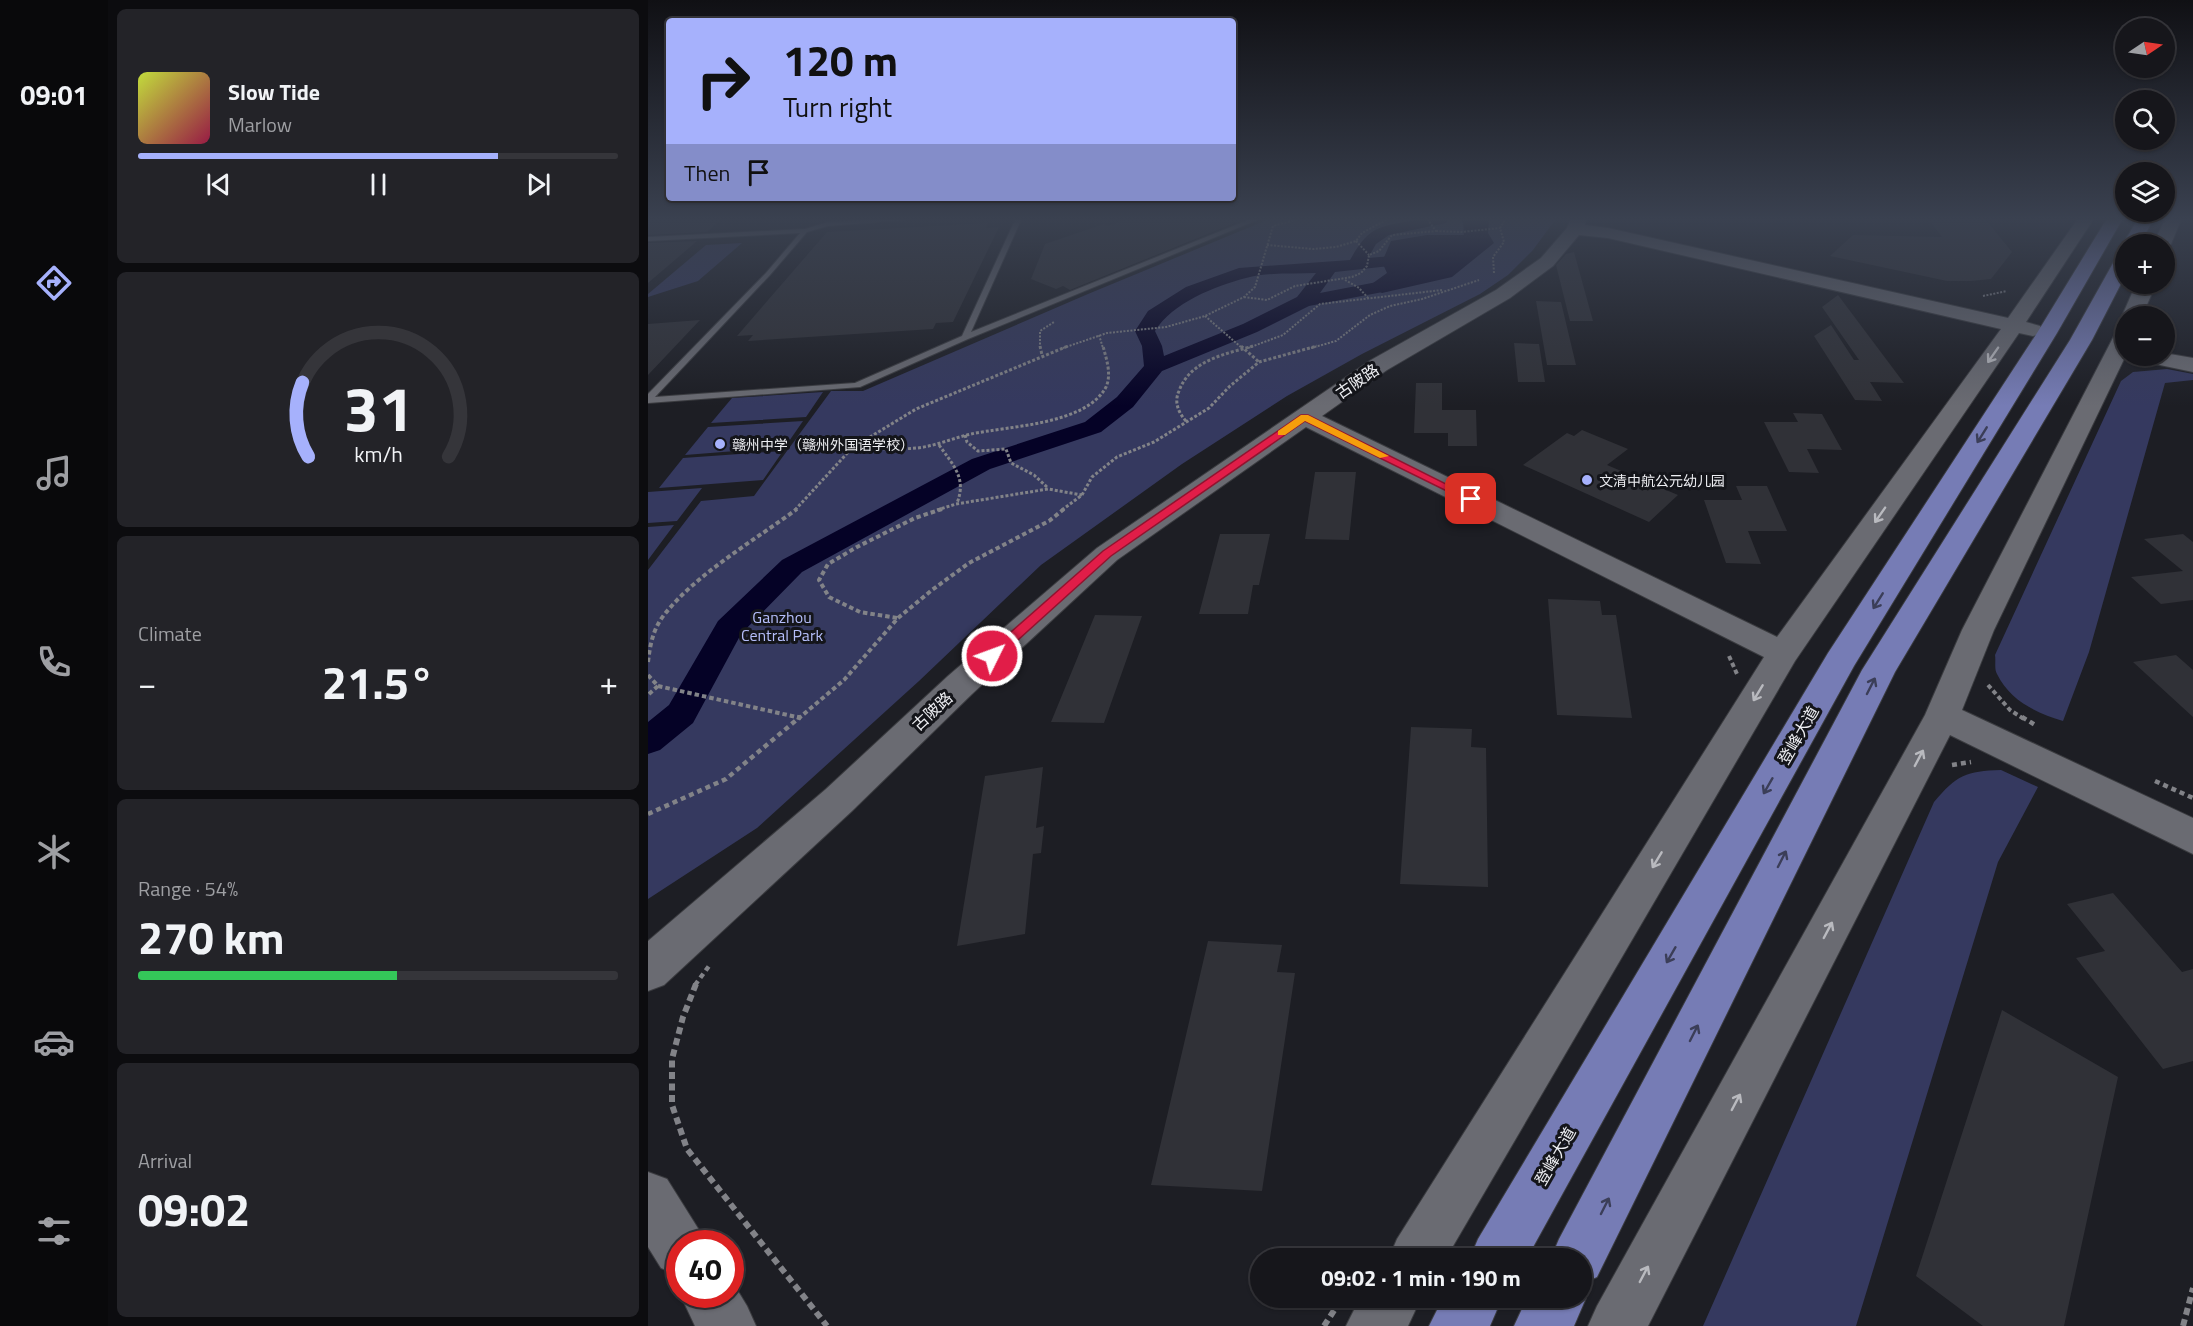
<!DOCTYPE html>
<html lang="en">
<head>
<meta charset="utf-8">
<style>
  :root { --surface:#16161b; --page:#232328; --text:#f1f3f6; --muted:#9e9fa3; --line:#35353a; --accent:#a6b1fc }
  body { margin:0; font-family:"Titillium Web","Noto Sans SC",sans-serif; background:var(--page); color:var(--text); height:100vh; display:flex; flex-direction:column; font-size:22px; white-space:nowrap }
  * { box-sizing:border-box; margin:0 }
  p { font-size:20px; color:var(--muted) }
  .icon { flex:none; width:33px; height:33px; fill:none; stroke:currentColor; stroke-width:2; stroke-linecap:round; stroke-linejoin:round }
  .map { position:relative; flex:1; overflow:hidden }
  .sheet { display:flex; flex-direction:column; gap:9px; padding:9px; background:#0c0c0f; width:540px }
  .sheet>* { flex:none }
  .guide { position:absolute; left:18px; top:18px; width:570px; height:183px; border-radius:6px; box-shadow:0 2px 4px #0004,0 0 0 2px var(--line); background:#a6b1fc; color:#111; overflow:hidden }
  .needle { width:39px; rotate:77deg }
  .buttons { position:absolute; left:1467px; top:18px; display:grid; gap:12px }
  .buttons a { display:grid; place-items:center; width:60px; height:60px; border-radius:50%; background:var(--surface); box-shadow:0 2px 4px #0004,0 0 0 2px var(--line); font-size:30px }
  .speed { position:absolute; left:18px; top:1230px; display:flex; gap:12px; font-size:30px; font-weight:700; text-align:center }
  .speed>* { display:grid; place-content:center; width:78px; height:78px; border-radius:50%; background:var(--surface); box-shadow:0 2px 4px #0004,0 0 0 2px var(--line); line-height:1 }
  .speed .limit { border:9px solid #d22; background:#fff; color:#111 }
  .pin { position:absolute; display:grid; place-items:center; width:51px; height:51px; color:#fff; margin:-26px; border-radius:12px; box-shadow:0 3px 9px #0006 }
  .me { position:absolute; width:66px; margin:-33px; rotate:48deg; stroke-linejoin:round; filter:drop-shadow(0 0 4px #0008) }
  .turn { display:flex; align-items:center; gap:21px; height:126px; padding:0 18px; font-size:27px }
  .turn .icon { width:78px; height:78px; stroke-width:2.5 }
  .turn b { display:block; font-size:42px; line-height:51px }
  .then { display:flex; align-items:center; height:57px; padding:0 18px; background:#0003; gap:12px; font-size:22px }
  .big { font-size:45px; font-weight:700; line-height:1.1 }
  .sheet .card { flex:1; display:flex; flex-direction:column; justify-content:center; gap:9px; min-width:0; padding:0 21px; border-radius:9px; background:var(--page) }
  .sheet .dial { align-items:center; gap:0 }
  .dial svg { height:156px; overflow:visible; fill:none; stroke:var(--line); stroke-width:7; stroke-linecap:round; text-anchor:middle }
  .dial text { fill:var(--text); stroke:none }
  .song { display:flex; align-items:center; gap:18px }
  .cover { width:72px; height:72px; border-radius:9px; background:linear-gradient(135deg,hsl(70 70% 55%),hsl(340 70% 35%)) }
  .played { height:6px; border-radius:3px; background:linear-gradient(90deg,var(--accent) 75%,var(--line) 75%) }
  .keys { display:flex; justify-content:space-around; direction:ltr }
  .heat { display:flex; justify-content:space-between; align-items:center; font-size:33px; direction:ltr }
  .charge { height:9px; border-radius:4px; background:linear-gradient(90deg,#34c759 54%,var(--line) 0) }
  .trip { position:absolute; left:602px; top:1248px; width:342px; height:60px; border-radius:30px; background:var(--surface); box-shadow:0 2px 4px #0004,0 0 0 2px var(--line); font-weight:700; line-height:60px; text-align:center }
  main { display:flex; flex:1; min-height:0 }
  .tabs { display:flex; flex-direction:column; width:108px; justify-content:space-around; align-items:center; background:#09090b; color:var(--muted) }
  .tabs .icon { width:42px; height:42px }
  .tabs .current { color:var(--accent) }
  .tabs b { font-size:27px; color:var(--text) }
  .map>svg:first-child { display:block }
  .green { fill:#35395f }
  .water { fill:#050226 }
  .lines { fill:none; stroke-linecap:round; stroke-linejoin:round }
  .canal { fill:#050226; fill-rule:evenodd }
  .building { fill:#303137 }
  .lane-casing { stroke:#3a3b3f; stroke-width:2 }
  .secondary-casing { stroke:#3a3b3f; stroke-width:2 }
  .primary-casing { stroke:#3a3b3f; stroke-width:2 }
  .path-far4 { stroke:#828388; stroke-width:2; stroke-dasharray:2 1.5; stroke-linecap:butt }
  .path-far3 { stroke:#828388; stroke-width:3; stroke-dasharray:3 2; stroke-linecap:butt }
  .path-far2 { stroke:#828388; stroke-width:4; stroke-dasharray:4.5 3; stroke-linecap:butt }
  .path-far1 { stroke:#828388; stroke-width:4.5; stroke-dasharray:5 4; stroke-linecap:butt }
  .path { stroke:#828388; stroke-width:6; stroke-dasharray:7 4.5; stroke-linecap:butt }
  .lane { fill:#6a6b72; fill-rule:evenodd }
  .secondary { fill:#6a6b72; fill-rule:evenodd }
  .primary { fill:#767cb5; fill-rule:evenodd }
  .oneway { stroke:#b9babf }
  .oneway2 { stroke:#3b3e58 }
  .route { fill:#e11d48; stroke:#92132f; stroke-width:1.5 }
  .slow { fill:#f59e0b }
  .poi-dot { fill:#a6b1fc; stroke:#14151a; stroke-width:2 }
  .labels { text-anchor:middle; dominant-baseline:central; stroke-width:6; stroke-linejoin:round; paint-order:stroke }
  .far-poi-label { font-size:14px; fill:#edeef2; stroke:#14151a; text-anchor:start }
  .street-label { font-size:16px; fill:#edeef2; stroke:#14151a }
  .park-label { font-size:16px; fill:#b5befa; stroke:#14151a }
</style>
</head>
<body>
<main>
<nav class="tabs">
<b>09:01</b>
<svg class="icon current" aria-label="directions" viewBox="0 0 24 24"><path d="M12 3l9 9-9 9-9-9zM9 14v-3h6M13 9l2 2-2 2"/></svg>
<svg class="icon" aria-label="music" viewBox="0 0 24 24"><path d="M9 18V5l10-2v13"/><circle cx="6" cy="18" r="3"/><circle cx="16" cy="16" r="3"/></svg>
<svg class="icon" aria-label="phone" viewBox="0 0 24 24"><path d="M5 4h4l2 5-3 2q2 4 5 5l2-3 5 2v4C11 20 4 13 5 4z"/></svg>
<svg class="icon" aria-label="climate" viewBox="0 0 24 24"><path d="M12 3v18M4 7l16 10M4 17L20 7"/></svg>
<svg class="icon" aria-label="car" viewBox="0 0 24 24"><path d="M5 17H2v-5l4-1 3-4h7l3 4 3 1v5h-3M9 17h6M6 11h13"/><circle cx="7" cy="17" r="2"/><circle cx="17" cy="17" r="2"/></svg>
<svg class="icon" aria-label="filters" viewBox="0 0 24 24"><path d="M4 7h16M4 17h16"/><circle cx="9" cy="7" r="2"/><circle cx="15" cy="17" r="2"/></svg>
</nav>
<section class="sheet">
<div class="card">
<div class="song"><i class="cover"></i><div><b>Slow Tide</b><p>Marlow</p></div></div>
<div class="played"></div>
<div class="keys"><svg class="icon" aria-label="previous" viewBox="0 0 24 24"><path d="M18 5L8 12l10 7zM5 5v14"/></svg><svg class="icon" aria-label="pause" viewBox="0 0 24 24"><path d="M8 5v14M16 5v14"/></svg><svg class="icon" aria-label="next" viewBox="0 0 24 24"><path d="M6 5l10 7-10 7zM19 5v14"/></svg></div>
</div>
<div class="card dial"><svg viewBox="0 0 100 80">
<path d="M14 69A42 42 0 1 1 86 69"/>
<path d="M14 69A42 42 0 0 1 11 31" stroke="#a6b1fc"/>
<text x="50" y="56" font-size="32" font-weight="700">31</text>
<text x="50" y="72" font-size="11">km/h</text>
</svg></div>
<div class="card"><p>Climate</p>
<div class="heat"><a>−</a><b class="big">21.5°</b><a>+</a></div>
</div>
<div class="card"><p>Range · 54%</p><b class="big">270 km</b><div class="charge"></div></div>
<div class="card"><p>Arrival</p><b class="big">09:02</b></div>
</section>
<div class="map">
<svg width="1545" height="1326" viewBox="0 0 1545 1326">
  <rect width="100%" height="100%" fill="#1d1e24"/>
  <path class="green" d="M619,220h288l-22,30 -25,25 -28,19 -118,60 -75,42 -105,68 -141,101 -122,116 -162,147 -109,71v-329l53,-69 53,-5 77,-105h32l225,-97z
    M94,243l-44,38 -50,16v-3l58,-49z
    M1519,369l26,5v6l-28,3 -76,269 -26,69c-26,-8 -53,-20 -66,-47 -3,-5 -1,-13 -2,-19l126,-274 12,-9z
    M175,392l-17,25 -95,6 21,-25z
    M155,421l-18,26 -100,8 23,-28z
    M135,451l-20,29 -104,8 24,-30z
    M54,488l-25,33 -29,2v-31z
    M26,525l-26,35v-33z
    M1353,770l37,17 -40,75 -142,464h-153l231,-524c23,-27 32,-31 67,-32z"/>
  <path class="water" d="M813,220h28l-1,13 6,10 -42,34 -70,16 -10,-6 1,-4 14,-10 -5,-11 9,-21 36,-6h39l3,-3z"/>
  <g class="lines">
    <path class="canal" d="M767,220h33l-2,3 -57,12 -13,9 -8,14c33,-3 68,-2 96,-22l-1,-16h16l1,18c-15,20 -44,24 -68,26l8,5 -3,4 -29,18 -79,15 -52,26 -95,39 -29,36 -32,25 -111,37 -188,103 -61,62 -48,89 -33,27 -12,4v-32l21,-17 49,-84 64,-61 190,-101 113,-37 32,-25 27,-31 -2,-20 -7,-15 13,-20 38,-24 53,-19 111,-8c19,-34 28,-33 65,-40zM760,264l-31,18 -57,11 15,-21zM668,273l-19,24 -54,27 -79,32 -2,-10 -7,-15c17,-28 60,-45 91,-53 21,-6 48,-4 70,-5z"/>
  </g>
  <path class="building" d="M0,220h72l-13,12 -59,3z
    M477,220h117l-172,70 -7,-4 -7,3 -25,-10 14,-35 59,-20 4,2z
    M1281,220h57l26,32 -21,27 -20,2h-24l-117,-25 23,-21 89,2z
    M340,223l-2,5 13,-1 -46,95 -17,1 -3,6 -185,12 5,-6 -16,1 90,-104z
    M49,241l-49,42v-40z
    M926,252l19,69h-23l-14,-56 10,-11z
    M1190,295l66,88 -34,-1 12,19 -27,-1 -41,-64 17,-11 23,35h5l-37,-53z
    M888,301l25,1 15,63h-29z
    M52,320l-52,55v-51z
    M866,343l25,1 6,38h-27z
    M768,383h26v27h34l1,36h-29v-13h-34z
    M1145,413l29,1 20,36 -35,-1 12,24 -30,-1 -25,-50h34z
    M934,430l46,19 -21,16 71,30 -29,27 -126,-57 44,-32 7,3z
    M667,472h41l-7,68 -44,-1z
    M1088,486h31l20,45h-39l13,33 -35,-1 -22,-63h38z
    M572,534h50l-11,51h-6l-5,29h-49z
    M1535,534l10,8v58l-32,4 -30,-27 52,-6 -39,-32z
    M900,599l52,2 2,14h14l16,103 -75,-3z
    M447,615l47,1 -38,107 -53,-1z
    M1528,655l17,15v47l-60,-55z
    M763,727l61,2 -1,18 15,1 2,139 -88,-3z
    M395,767l-7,61 8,-2 -3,27 -8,1 -8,80 -68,12 28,-170z
    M1465,893l69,79 11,-3v92l-30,8 -87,-111 29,-7 -38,-47z
    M560,941l74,4 -5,27 18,1 -33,218 -111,-6z
    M1354,1010l116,67 -54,249h-81l-67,-50z"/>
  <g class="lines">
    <defs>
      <path id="lane" d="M218,220h38l-76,6 -21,6 -37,43 -115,122 200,-14 107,-47 53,-116h6l-50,112 277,-112h9l-289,119 -108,48 -212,16v-9l118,-121 34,-40 -152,8v-4l157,-8 23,-7z"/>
      <path id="secondary" d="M922,220h16l-1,5 23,3 400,90 69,-98h16l-67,102 14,4 3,4 -3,4 -7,2 -14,-3 -224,328 -349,597h-57l8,-19 367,-582 -458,-230 -189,133 -145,134 -120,117 -188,174 -16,6v-50l178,-152 122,-113 149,-128 274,-188 125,-70 45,-32 26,-30zM931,235l29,3 393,91 -224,308 -455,-221 65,-46 123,-72 43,-32z
        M1517,220h16l-10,24 -7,5v-5h-11z
        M1488,284h20l-14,32h-16l-1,4 -3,-4z
        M1478,326v29l-132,275 -32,80 231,108v36l-243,-119 -302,591h-60l9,-20 328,-591 37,-85 154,-298 3,-4z
        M1516,353l29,5v14l-52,-11 -3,-5h26z
        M0,1172l19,7 32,51 6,14h-25v32l-19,-8 -13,-21z
        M82,1278l17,28 9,20h-61l-15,-32h50z
        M712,1298h61l-13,28h-62z"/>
      <path id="primary" d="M1458,220h16l-65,113 -203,333 -327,592h-57l8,-19 350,-586 209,-320z
        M1489,220h16l-13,24h-14v3l-3,-3z
        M1478,251v23l-34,66 -197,332 -298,605 -16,7v-26h-30l8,-19 303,-569 208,-330 47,-84 3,-4z
        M933,1285l5,13 -12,28h-60l13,-28h54z
        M795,1298h59l-12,28h-61z"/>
    </defs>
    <use href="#lane" class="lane-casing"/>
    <use href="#secondary" class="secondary-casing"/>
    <use href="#primary" class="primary-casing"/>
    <path class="path-far4" d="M788,231l25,1 39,-4
      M708,241l13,14
      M619,245l46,4 23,-2 20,-6 6,-8 24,-13
      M846,273l-1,-16 11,-15 -4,-14 5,-8
      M697,280l14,8 10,11
      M1335,296l24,-5
      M596,297l23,3 28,-14 57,-9 9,-4 6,-7 2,-11 10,-4 13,-16 44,-4 -8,-11
      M557,316l37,32
      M451,335l4,13
      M392,348v-17l14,-9
      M415,348l44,-15 59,-6 39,-11 39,-19 11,-10 18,-61 22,-6
      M600,348l35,-13 37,-31 122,-14
      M663,348l25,-7 34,-26 20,-9 32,-7 57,-19"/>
    <path class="path-far3" d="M392,346l2,9
      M593,346l18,16
      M538,421c-8,-9 -12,-19 -7,-30 11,-31 47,-37 74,-45
      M317,435l2,7 11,9 28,-2 5,14 23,12 14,13
      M291,445c14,20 28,33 18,58
      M205,448c21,0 43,2 64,0 19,-2 36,-10 54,-14 37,-8 115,-9 135,-47 6,-13 0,-29 -3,-41
      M147,510l57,-62 64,-39 152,-63
      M289,510l19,-6 92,-15 34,6
      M414,510l20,-15 10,-18 25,-20 37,-15 55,-34 21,-22 29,-24 58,-16"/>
    <path class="path-far2" d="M249,618l-37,-6 -31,-15 -10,-17 9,-16 29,-17 58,-29 27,-9
      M1081,656l8,18
      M0,662c2,-17 5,-33 16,-47 32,-41 91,-75 133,-106
      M0,675l10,11 -10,9
      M1340,685l22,25 14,9
      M10,686l143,32
      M150,719l46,-39 54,-62 34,-28 37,-27 80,-42 15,-12"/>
    <path class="path-far1" d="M149,717l4,1
      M1374,717l15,9
      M1304,765l19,-3
      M1507,781l38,17
      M0,814l78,-35 74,-62
      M47,985l14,-19"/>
    <path class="path" d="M48,984l-13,33 -11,42v46l15,44 140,177
      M720,1258l7,-9
      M676,1326l11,-17
      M1535,1326l10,-38"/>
    <use href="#lane" class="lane"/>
    <use href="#secondary" class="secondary"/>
    <use href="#primary" class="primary"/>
  </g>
  <defs><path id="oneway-shaft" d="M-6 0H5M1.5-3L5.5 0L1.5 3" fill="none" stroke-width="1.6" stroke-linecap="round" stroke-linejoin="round" transform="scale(1.5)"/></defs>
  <g class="oneway">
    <use href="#oneway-shaft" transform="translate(1345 355) rotate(125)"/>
    <use href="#oneway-shaft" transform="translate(1232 515) rotate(125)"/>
    <use href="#oneway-shaft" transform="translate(1110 693) rotate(121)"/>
    <use href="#oneway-shaft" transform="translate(1271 758) rotate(-62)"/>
    <use href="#oneway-shaft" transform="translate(1009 860) rotate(121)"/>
    <use href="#oneway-shaft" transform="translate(1180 930) rotate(-62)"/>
    <use href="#oneway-shaft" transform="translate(1088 1102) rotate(-62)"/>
    <use href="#oneway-shaft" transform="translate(996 1274) rotate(-62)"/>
  </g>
  <g class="oneway2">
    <use href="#oneway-shaft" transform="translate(1334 435) rotate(122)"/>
    <use href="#oneway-shaft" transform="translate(1230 601) rotate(122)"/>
    <use href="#oneway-shaft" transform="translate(1223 686) rotate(-63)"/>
    <use href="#oneway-shaft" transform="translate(1120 786) rotate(120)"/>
    <use href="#oneway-shaft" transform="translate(1134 859) rotate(-63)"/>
    <use href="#oneway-shaft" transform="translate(1023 955) rotate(120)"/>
    <use href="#oneway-shaft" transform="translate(1046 1033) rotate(-63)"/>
    <use href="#oneway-shaft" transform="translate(957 1206) rotate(-63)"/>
  </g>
  <linearGradient id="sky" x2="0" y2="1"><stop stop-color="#101014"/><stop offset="0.54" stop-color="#3a4150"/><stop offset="1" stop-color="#3a4150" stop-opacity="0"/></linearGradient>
  <rect width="1545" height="406" fill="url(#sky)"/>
  <path class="route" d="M653,415h7l168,84 -5,3 -4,-1 -162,-80 -194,135 -114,103h-9l-2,-3 2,-4 115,-101z"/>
  <path class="slow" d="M653,415h7l81,41 -9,2 -75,-37 -20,14h-7v-4z"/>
  <g class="poi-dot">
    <circle cx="72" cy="444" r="6"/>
    <circle cx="939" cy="480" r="6"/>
  </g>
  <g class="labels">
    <g class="far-poi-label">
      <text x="84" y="444">赣州中学（赣州外国语学校）</text>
      <text x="951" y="480">文清中航公元幼儿园</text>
    </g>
    <g class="street-label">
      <text transform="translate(709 381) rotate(-34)">古陂路</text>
      <text transform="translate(284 711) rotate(-43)">古陂路</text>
      <text transform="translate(1150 735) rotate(-60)">登峰大道</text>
      <text transform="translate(907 1156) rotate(-60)">登峰大道</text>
    </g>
    <g class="park-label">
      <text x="134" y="617">Ganzhou<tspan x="134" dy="18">Central Park</tspan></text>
    </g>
  </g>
</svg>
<div class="buttons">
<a><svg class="needle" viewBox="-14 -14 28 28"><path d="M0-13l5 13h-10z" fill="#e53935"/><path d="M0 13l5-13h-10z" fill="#9e9fa3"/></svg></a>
<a><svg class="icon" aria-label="search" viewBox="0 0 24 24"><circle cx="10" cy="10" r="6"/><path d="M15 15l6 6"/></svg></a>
<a><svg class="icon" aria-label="layers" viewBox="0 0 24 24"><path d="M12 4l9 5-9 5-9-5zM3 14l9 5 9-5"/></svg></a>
<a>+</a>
<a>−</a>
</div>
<div class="speed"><div class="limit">40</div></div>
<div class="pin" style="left:823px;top:499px;background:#d93025"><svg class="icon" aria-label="arrive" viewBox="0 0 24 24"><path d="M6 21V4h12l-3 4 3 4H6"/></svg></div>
<svg class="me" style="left:344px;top:656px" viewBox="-20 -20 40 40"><circle r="17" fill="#e11d48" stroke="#fff" stroke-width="3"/><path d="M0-11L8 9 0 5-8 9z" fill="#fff"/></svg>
<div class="trip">09:02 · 1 min · 190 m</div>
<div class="guide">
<div class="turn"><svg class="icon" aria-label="right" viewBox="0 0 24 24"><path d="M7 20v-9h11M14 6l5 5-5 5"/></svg><div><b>120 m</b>Turn right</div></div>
<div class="then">Then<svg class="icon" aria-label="arrive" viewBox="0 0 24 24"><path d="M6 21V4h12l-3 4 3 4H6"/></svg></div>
</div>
</div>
</main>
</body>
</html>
